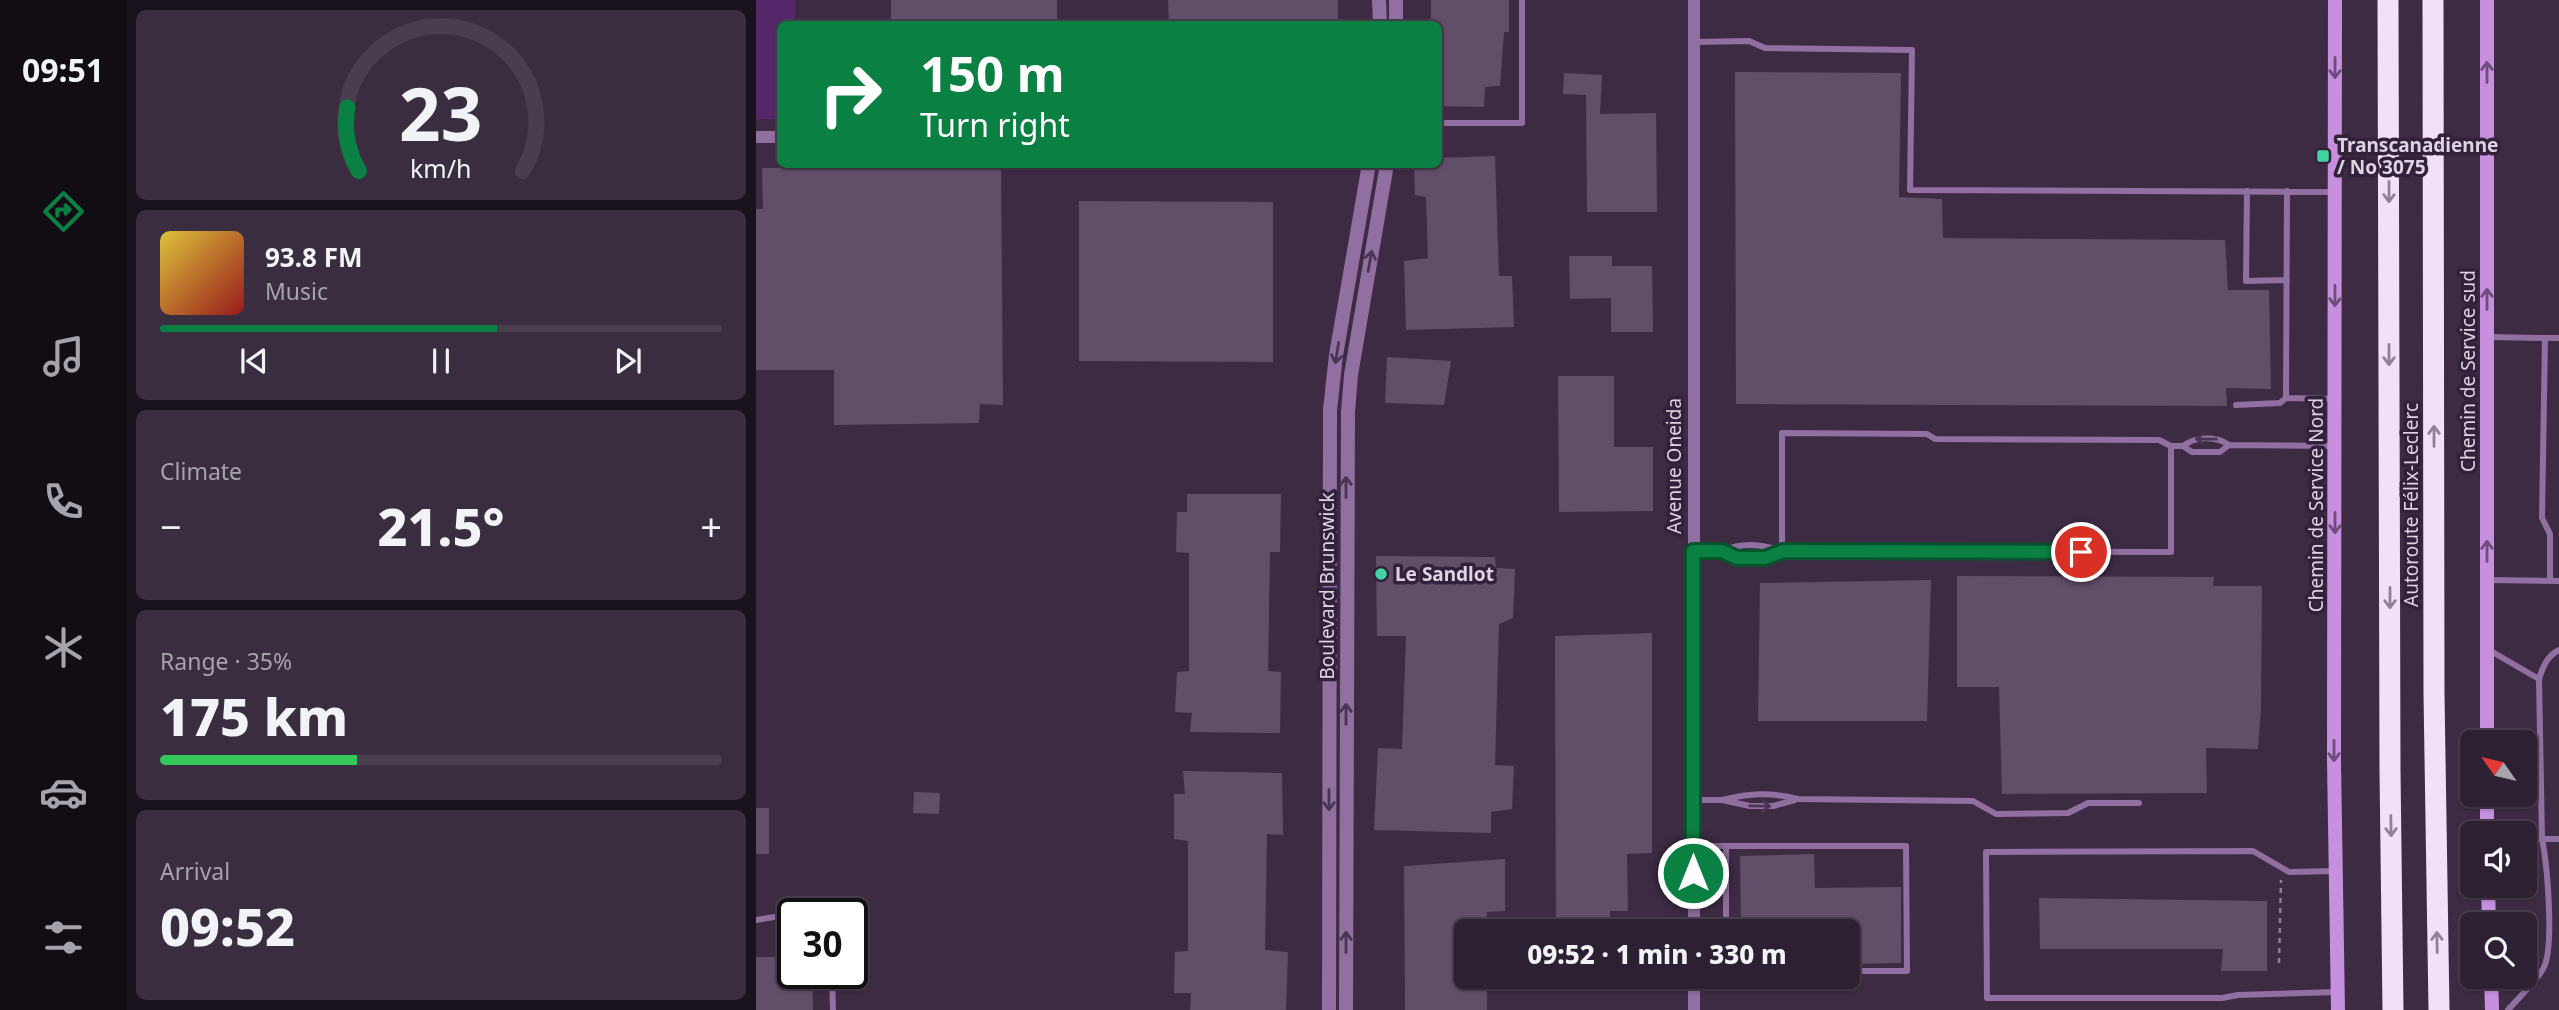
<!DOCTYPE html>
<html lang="en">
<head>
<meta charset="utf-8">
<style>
  :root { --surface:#2e2033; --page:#3a2d3f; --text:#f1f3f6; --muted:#a7a3ac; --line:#493e4e; --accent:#0b8043 }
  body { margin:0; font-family:"Noto Sans",sans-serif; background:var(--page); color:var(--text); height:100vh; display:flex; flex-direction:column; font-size:26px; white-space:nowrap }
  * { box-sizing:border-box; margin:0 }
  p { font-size:23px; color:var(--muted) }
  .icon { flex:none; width:38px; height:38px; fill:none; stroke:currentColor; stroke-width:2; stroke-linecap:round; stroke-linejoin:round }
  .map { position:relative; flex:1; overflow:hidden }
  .panel { display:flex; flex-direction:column; gap:10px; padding:10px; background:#19121c; width:630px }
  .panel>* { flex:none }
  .top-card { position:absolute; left:21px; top:21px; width:665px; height:147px; border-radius:10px; box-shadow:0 2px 5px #0004,0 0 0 2px var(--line); background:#0b8043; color:#fff; overflow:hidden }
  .needle { width:46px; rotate:304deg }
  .buttons { position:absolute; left:1704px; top:730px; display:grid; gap:14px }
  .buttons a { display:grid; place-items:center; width:77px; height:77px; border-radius:10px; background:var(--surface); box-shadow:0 2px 5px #0004,0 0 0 2px var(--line); font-size:35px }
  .speed { position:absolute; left:21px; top:898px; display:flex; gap:14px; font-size:35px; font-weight:700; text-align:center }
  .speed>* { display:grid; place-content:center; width:91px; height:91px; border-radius:50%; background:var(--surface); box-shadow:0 2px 5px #0004,0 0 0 2px var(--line); line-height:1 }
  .speed .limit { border:4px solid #111; border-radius:10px; background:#fff; color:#111 }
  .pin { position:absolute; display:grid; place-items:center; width:60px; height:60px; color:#fff; margin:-30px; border:4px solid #fff; border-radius:50%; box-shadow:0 2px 7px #0007 }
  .me { position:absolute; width:77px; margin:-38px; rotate:0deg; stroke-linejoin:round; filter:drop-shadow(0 0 5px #0008) }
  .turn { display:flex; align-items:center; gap:24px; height:147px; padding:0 28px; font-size:32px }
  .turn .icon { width:91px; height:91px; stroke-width:2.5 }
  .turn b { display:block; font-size:49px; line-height:60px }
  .big { font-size:52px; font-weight:800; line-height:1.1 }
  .panel .widget { flex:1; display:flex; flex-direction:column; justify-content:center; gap:10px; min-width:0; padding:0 24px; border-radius:10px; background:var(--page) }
  .panel .dial { align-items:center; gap:0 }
  .dial svg { height:182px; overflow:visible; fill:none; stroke:var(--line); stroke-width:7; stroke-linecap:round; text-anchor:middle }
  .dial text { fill:var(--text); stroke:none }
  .song { display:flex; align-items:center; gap:21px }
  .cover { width:84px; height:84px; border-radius:10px; background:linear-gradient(135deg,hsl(50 70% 55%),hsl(0 70% 35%)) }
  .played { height:7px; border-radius:4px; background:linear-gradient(90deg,var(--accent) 60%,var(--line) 60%) }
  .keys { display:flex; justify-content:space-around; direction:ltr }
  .heat { display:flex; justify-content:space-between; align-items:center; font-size:38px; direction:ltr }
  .charge { height:10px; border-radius:5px; background:linear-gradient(90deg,#34c759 35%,var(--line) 0) }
  .trip { position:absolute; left:698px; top:919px; width:406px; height:70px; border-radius:10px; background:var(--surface); box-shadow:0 2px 5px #0004,0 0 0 2px var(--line); font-weight:800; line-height:70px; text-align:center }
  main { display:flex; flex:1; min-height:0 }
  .dock { display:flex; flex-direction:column; width:126px; justify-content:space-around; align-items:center; background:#120d14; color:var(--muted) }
  .dock .icon { width:49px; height:49px }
  .dock .active { color:var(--accent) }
  .dock b { font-size:32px; color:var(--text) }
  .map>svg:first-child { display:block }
  .green { fill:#552768 }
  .building { fill:#614f6a }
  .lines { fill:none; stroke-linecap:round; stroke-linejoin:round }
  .path { stroke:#8d7e93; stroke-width:2.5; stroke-dasharray:5 5; stroke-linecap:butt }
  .service { stroke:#916fa0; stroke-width:6 }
  .minor { stroke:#916fa0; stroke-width:12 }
  .tertiary { stroke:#916fa0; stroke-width:14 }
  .secondary { stroke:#c690de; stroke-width:14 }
  .motorway { stroke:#f0e0f8; stroke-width:21 }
  .oneway { stroke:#6d4d7c }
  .oneway2 { stroke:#918099 }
  .oneway3 { stroke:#4a3454 }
  .route-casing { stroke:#07532c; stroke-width:18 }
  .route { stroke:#0b8043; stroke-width:12 }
  .poi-dot { fill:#42d4a0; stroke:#32213a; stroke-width:2.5 }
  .labels { text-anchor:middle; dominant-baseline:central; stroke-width:7; stroke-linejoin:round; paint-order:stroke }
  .poi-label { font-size:19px; font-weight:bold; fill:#ded3e3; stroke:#32213a; text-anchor:start }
  .street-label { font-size:19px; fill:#ded3e3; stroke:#32213a }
</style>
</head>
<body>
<main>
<nav class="dock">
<b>09:51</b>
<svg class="icon active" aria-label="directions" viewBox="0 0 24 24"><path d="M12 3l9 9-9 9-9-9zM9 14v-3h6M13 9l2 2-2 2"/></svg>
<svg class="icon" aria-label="music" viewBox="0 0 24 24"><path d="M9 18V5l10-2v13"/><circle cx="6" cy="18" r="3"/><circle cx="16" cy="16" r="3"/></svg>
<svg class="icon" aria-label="phone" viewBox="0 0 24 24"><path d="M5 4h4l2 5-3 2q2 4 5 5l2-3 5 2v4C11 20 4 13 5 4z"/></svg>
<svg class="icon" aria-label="climate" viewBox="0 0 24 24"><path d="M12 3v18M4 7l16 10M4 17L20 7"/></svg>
<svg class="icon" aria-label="car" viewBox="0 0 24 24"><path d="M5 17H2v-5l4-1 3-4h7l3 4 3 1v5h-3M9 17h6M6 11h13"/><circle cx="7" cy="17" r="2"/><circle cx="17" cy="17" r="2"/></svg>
<svg class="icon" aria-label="filters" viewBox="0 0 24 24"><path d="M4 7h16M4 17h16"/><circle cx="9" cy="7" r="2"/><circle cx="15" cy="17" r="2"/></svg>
</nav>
<section class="panel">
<div class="widget dial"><svg viewBox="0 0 100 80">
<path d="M14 69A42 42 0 1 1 86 69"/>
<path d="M14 69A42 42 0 0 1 9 41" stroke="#0b8043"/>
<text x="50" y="56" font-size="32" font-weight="700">23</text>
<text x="50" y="72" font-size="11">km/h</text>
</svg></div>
<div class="widget">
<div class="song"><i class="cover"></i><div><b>93.8 FM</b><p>Music</p></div></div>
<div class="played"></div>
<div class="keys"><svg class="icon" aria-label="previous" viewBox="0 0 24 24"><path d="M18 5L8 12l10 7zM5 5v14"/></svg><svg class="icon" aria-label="pause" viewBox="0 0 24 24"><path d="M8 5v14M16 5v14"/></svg><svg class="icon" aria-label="next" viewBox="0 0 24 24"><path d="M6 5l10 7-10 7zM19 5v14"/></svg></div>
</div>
<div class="widget"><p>Climate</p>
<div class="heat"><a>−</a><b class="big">21.5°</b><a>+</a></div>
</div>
<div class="widget"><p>Range · 35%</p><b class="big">175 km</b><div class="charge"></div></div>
<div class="widget"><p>Arrival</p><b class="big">09:52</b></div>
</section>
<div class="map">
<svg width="1803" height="1010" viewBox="0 0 1803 1010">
  <rect width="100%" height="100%" fill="#3d2b44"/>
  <path class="green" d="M0,0h39v24h-15v95h-24z"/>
  <path class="building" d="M135,0h166v24h-166z
    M412,0h170v24h-169z
    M675,0h78v32h-5l-4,54 -15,1 -1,20 -46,-1v-82h-7z
    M979,72l166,1 -2,124 43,2 1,39 282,2 3,50h41l2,99 -45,-1 1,18 -491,-2z
    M808,73l38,2 -2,39 56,-1 1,99h-70l-1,-117 -23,-1z
    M739,156l4,120h13l2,51 -108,3 -2,-69 24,-3 -2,-61 -11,-2 -1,-31h24v-6z
    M245,166l2,239 -23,-1 -1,19 -145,2v-55h-78v-161h7l-1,-41z
    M323,201l194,1v160l-194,-1z
    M813,256h43v10h40l1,66h-42v-34l-41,1z
    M631,357l64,4 -7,44 -59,-2z
    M802,376h56v71h39v64l-94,1z
    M431,494h94l-1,58h-10l-2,119 13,1 -1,61 -90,-1 2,-19 -17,-1 2,-40 12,-1v-118l-13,-1 1,-40h10z
    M620,556l119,1 1,11 19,1 -2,49 -14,6 -4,141 19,1 -2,43 -21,3v21l-117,-3 4,-82 24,1 4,-113h-29z
    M1201,576l257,1 -1,9h49l-1,124 -3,39 -52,-1 1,45 -205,1 -3,-107h-42z
    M1175,580l-4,141h-169l2,-138z
    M896,633v220l-25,1 1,57h-18v20h-54l-1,-295z
    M427,771l99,2 1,62 -16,-1 -2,116 23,2 -2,58h-96l1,-17h-17l1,-41 13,-1v-110l-14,-2v-45h11z
    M158,792l26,1 -1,21 -26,-1z
    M0,808h13v46h-13z
    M1058,854l1,34 86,-1v76l-53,1v-33h-107l-1,-75z
    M749,859v52l-18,1v19h-21v45h21v34h-82l-1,-144z
    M1283,898l228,3v70h-46l2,-22h-183z
    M0,957h37v16h19l1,37h-57z"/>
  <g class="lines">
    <path class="path" d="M1523,963l2,-83"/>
    <path class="service" d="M938,42l55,-1 16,7 147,2 -2,140 423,2
      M682,123h84v-123
      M1491,191l-1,90 41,-1
      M1531,191l-1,207 47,1
      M1731,337l58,1 -3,180 8,16v47
      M1789,338h14
      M1480,405l44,-2 6,-5
      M1427,446c13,-10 33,-10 46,-1l105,1
      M937,551h29l15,7h28l17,-7
      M966,551c21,-9 39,-7 60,0l389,1v-106
      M1026,551v-118l145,1 8,5 224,1 12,6h12l9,6h28l9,-7
      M1731,580l72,1
      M1733,650l50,29 3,160c5,24 13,110 1,130 -8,14 -24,28 -35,41
      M1783,679c4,-12 7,-22 20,-29
      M938,800h28l28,6h23l22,-6
      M966,800c29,-7 46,-8 76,-1l175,2 23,13 72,-1 20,-10h51
      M1769,839h34
      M938,846h212l1,125h-59
      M1579,871l-46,1 -36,-21 -267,1 1,146h235l16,-3 100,-3
      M39,914l34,-6v6
      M0,920l37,-6
      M970,931v-84
      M76,973l1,37"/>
    <path class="minor" d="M0,137h24
      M938,931v-931
      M938,976v34"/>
    <path class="tertiary" d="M623,0l1,24
      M640,24v-24
      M573,1010l1,-600 6,-55 33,-191
      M590,1010l2,-598 3,-37 36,-211"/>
    <path class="secondary" d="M1579,0l-1,761 4,249
      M1731,742v-742
      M1731,794v39
      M1732,886l1,38
      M1735,976l1,34"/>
    <path class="motorway" d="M1632,0l2,771 3,239
      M1677,0l1,694 5,316"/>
  </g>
  <defs><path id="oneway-shaft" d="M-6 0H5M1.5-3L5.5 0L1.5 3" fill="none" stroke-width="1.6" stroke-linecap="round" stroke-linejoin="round" transform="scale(1.75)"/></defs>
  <g class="oneway">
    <use href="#oneway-shaft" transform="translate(1579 68) rotate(90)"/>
    <use href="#oneway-shaft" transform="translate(1731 72) rotate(-90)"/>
    <use href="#oneway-shaft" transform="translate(1579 296) rotate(90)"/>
    <use href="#oneway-shaft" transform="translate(1731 299) rotate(-90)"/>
    <use href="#oneway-shaft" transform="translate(1579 523) rotate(90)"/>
    <use href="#oneway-shaft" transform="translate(1731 551) rotate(-90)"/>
    <use href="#oneway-shaft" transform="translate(1578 751) rotate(90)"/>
  </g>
  <g class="oneway2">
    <use href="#oneway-shaft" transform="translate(1633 192) rotate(90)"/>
    <use href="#oneway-shaft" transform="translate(1633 355) rotate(90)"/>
    <use href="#oneway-shaft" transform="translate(1678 436) rotate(-90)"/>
    <use href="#oneway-shaft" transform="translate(1634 598) rotate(90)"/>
    <use href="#oneway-shaft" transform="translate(1635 826) rotate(89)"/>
    <use href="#oneway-shaft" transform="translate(1681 942) rotate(-91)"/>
  </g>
  <g class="oneway3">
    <use href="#oneway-shaft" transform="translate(614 261) rotate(-80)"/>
    <use href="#oneway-shaft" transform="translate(581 353) rotate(99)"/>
    <use href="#oneway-shaft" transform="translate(1450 439) rotate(-179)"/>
    <use href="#oneway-shaft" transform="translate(590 487) rotate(-90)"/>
    <use href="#oneway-shaft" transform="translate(590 714) rotate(-90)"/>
    <use href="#oneway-shaft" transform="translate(573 800) rotate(90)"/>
    <use href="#oneway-shaft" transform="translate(1004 806) rotate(1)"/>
    <use href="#oneway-shaft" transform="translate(590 942) rotate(-90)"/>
  </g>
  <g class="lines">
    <defs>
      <path id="route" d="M937,873v-322h29l15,7h28l18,-7 298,1"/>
    </defs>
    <use href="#route" class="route-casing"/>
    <use href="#route" class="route"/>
  </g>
  <g class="poi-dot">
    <rect x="1560" y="149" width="14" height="14" rx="3.5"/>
    <circle cx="625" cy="574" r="7"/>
  </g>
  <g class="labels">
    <g class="poi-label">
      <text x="1581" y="145">Transcanadienne<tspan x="1581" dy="22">/ No 3075</tspan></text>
      <text x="639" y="574">Le Sandlot</text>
    </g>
    <g class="street-label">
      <text transform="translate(1712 371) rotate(-90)">Chemin de Service sud</text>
      <text transform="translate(918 466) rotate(-90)">Avenue Oneida</text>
      <text transform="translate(1560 505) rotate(-90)">Chemin de Service Nord</text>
      <text transform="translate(1655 505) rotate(-90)">Autoroute Félix-Leclerc</text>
      <text transform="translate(571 586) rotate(-90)">Boulevard Brunswick</text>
    </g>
  </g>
</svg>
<div class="buttons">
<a><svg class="needle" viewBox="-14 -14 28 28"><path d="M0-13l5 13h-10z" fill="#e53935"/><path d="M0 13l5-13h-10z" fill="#a7a3ac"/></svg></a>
<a><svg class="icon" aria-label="sound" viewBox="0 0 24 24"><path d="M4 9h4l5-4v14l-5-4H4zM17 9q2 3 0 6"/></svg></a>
<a><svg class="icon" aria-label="search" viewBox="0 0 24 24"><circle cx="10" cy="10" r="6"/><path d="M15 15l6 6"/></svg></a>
</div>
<div class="speed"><div class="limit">30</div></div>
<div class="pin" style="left:1325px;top:552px;background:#d93025"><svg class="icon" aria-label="arrive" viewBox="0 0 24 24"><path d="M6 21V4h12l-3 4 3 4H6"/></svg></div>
<svg class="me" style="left:937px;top:873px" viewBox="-20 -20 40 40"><circle r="17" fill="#0b8043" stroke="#fff" stroke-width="3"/><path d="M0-11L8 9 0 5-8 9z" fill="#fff"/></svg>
<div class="trip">09:52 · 1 min · 330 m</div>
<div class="top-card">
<div class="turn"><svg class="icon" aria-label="right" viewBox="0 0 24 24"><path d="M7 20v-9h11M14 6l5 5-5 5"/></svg><div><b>150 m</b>Turn right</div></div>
</div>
</div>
</main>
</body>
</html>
